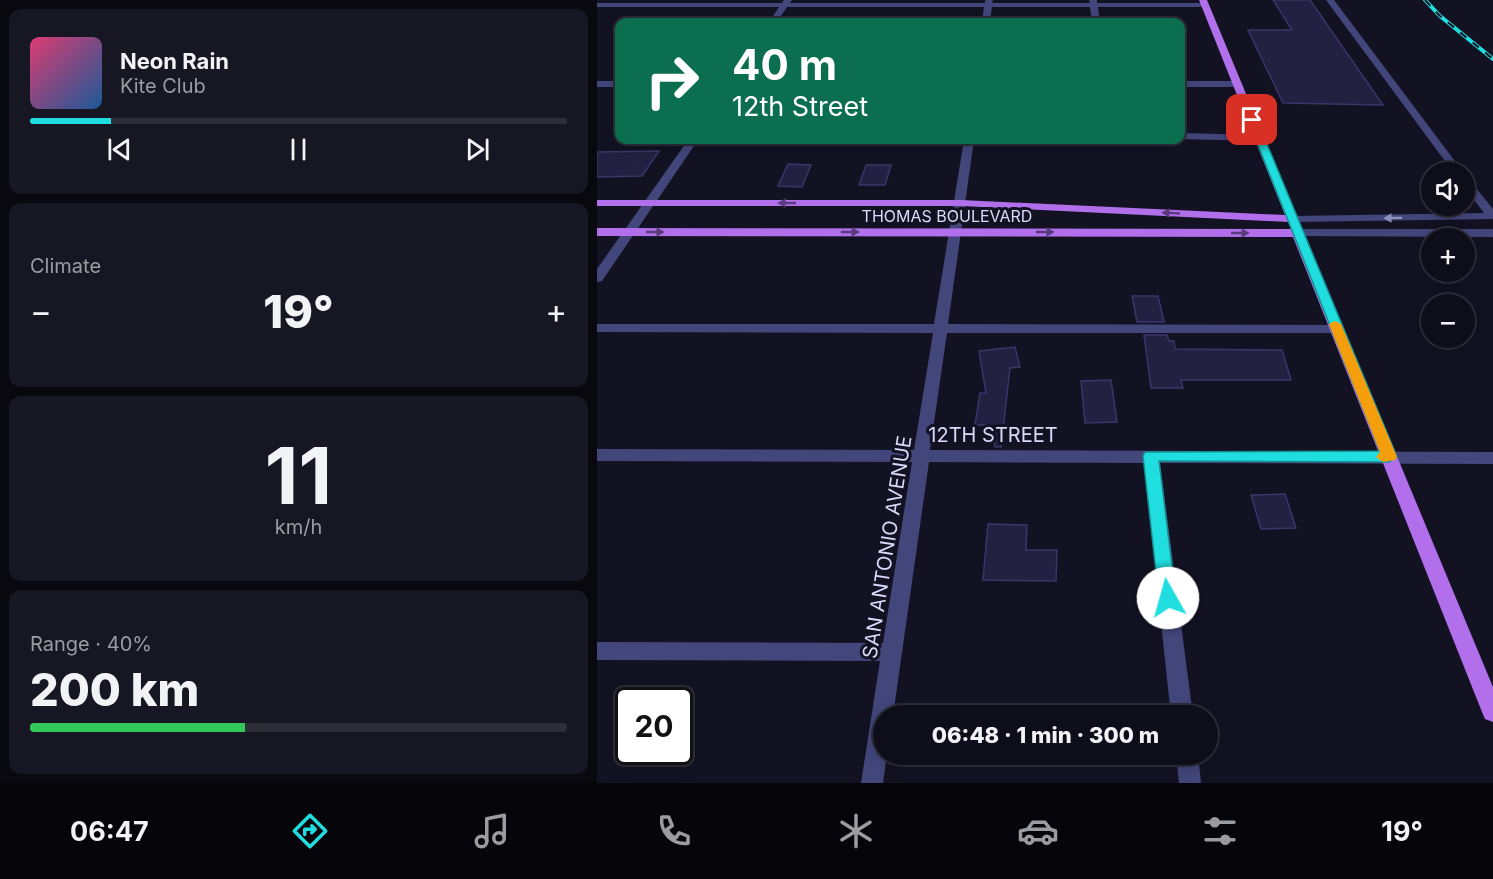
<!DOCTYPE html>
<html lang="en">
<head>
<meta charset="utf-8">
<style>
  :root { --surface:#0e0e1a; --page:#171723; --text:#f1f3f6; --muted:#9b9ca2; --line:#2e2e39; --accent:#20dedf }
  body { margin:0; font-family:Inter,sans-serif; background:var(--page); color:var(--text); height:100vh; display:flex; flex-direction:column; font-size:22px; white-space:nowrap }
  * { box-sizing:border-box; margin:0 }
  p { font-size:20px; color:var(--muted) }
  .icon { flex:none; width:33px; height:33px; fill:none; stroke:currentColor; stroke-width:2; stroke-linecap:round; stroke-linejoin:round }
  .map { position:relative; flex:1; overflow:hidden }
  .sheet { display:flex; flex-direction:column; gap:9px; padding:9px; background:#08080e; width:597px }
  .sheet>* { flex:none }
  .top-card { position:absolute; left:18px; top:18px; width:570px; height:126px; border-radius:12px; box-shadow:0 3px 15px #0003,0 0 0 2px var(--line); background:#0b6e4f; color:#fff; overflow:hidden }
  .tools { position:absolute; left:824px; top:162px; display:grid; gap:12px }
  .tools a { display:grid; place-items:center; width:54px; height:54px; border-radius:50%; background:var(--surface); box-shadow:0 3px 15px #0003,0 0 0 2px var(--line); font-size:30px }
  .speed { position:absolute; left:18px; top:687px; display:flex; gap:12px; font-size:30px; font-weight:700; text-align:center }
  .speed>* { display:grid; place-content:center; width:78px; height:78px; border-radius:50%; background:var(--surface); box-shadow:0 3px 15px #0003,0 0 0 2px var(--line); line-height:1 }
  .speed .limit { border:3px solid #111; border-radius:9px; background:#fff; color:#111 }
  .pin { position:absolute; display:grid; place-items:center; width:51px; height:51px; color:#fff; margin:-26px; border-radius:12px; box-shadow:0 3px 9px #0006 }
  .me { position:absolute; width:66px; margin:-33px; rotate:353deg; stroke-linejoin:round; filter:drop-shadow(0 0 4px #0008) }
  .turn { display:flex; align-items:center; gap:21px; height:126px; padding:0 18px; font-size:27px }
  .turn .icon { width:78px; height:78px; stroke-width:2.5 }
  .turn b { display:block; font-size:42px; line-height:51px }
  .big { font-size:45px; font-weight:800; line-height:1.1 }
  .sheet .widget { flex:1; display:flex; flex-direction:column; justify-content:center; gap:9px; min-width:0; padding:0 21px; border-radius:12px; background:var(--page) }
  .sheet .dial { align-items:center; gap:0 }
  .dial b { font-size:78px; line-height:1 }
  .song { display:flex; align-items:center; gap:18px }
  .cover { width:72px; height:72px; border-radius:9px; background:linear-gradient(135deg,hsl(340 70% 55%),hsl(210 70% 35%)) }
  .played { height:6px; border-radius:3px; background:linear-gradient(90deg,var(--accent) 15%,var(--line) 15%) }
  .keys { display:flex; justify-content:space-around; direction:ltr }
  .heat { display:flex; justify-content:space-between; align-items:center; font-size:33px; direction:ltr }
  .charge { height:9px; border-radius:4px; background:linear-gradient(90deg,#34c759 40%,var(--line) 0) }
  .trip { position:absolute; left:276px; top:705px; width:345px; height:60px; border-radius:30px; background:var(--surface); box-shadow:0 3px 15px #0003,0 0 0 2px var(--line); font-weight:800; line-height:60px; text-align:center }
  .menu { display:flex; height:96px; justify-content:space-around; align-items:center; background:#06060a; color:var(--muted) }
  .menu .icon { width:42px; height:42px }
  .menu .selected { color:var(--accent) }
  .menu b { font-size:27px; color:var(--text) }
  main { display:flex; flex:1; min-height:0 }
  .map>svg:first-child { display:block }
  .building { fill:#242041; stroke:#3b356a; stroke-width:1.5 }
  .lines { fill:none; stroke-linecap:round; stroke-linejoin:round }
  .minor { fill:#43467b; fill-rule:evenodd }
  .major { fill:#b16feb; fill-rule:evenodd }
  .rail-casing { stroke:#20dedf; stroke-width:4 }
  .rail { stroke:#131223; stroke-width:2; stroke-dasharray:8; stroke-linecap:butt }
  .oneway { fill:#5a3c7d }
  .oneway2 { fill:#8e90ba }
  .route { fill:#20dedf; stroke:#159091; stroke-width:1.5 }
  .slow { fill:#f59e0b }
  .labels { text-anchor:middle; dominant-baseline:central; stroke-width:6; stroke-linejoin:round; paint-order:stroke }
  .far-street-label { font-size:16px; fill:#d9d9fa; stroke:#131223 }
  .street-label { font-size:20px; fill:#d9d9fa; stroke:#131223 }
</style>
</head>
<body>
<main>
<section class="sheet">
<div class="widget">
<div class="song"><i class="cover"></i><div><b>Neon Rain</b><p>Kite Club</p></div></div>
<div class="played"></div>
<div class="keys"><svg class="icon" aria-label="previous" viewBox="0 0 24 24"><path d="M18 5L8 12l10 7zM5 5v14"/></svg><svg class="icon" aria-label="pause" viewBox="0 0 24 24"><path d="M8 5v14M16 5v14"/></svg><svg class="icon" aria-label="next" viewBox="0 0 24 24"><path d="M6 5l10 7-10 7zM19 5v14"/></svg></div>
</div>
<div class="widget"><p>Climate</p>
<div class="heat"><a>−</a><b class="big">19°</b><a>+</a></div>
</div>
<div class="widget dial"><b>11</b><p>km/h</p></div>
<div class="widget"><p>Range · 40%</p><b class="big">200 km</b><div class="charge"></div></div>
</section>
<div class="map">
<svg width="896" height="783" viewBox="0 0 896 783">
  <rect width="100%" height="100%" fill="#131223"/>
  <path class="building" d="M676,0h37l73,105 -100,-2 -35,-73h44z
    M62,151l-17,25 -45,1v-25z
    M191,164l23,1 -9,22 -24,-1z
    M269,165h25l-6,20h-26z
    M535,296h26l6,26h-27z
    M547,335h23l2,6h5l1,8 107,1 9,30h-110l2,8h-32z
    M418,347l5,20 -10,1 -9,79h-6l-4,-22h-16l5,-32h6l-7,-42z
    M514,380l6,42 -32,1 -4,-42z
    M688,494l11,34 -35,1 -10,-34z
    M391,524l39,1 -1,25h31l-1,31 -73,-1z"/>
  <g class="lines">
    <path class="minor" d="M187,0h8l-2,3h195v-3h8l-1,3h98l-1,-3h8v3h108l4,2 -4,2h-107l2,15h-8l-2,-15h-98l-2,15h-8l2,-15h-197l-10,15h-8l10,-15h-182v-4h185z
      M729,0h8l129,172h-10z
      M0,81h22v6h-22z
      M584,81h57l5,3 -5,3h-57z
      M584,133l79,2 5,3 -5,3 -79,-2z
      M91,140h10l-96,141 -5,1v-13z
      M367,140h10l-26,184 389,1 7,4 -7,4h-390l-17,117 563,2v12l-333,-1 33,253h-22l-27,-253 -215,-1 -36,254h-10v38h4l-4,29h-22l19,-122 -283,-1v-18l286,1 29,-181 -315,-1v-12l317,1 19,-117 -336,-1v-8h337z
      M867,177l4,1 25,31v10l-201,3 -6,-3 6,-3 192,-3 -20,-26z
      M701,229h195v8l-199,-1v-6z
      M579,754h22l3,29h-22z"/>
    <path class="major" d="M602,0h8l286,687v35l-8,-3 -3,-7 -189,-475 -696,-1v-8l694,1 -3,-7 -327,-16h-364v-6h364l324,15z"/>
    <defs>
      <path id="rail" d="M828,0l15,16 53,43"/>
    </defs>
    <use href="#rail" class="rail-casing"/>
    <use href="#rail" class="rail"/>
  </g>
  <defs><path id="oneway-solid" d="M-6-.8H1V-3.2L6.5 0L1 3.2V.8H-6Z" transform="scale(1.5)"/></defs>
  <g class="oneway">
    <use href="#oneway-solid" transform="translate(190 203) rotate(-180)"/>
    <use href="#oneway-solid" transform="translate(574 213) rotate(-177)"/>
    <use href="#oneway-solid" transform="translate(58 232)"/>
    <use href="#oneway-solid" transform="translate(253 232)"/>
    <use href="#oneway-solid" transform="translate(448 232)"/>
    <use href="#oneway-solid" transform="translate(643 233)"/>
  </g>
  <use class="oneway2" href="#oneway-solid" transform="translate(796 218) rotate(179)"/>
  <path class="route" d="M652,118l8,2 140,337 -8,5 -230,-1 17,137 -2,5 -6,2 -6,-2 -3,-5 -16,-142 2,-4 235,-1 -132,-331z"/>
  <path class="slow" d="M738,321l6,3 56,133 -2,3 -12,2 -7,-5 4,-5 -51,-128z"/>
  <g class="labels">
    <g class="far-street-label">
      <text x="350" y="216">THOMAS BOULEVARD</text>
    </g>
    <g class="street-label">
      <text x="396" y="435">12TH STREET</text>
      <text transform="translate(290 547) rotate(-81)">SAN ANTONIO AVENUE</text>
    </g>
  </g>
</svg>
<div class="tools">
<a><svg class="icon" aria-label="sound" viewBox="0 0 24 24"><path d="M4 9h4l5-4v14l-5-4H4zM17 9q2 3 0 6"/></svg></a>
<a>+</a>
<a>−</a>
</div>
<div class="speed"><div class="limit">20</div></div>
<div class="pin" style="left:655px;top:120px;background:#d93025"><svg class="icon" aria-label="arrive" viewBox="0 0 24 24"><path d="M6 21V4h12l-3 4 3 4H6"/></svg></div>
<svg class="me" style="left:571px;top:598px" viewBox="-20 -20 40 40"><circle r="19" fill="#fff"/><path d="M0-13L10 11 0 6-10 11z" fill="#20dedf"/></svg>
<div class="trip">06:48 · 1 min · 300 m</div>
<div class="top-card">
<div class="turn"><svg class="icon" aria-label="right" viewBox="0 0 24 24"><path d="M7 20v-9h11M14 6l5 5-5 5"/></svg><div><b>40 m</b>12th Street</div></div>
</div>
</div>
</main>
<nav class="menu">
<b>06:47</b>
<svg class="icon selected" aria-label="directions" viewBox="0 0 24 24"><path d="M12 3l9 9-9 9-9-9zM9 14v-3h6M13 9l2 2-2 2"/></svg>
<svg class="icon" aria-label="music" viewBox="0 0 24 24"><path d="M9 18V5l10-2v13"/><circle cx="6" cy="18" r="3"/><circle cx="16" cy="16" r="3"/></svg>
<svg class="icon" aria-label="phone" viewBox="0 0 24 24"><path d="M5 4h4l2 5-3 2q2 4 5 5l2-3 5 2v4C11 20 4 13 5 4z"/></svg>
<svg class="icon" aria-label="climate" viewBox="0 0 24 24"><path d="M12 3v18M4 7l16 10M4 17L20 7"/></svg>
<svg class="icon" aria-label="car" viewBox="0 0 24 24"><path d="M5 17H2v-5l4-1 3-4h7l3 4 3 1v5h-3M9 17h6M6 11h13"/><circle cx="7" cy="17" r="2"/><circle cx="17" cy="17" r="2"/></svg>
<svg class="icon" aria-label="filters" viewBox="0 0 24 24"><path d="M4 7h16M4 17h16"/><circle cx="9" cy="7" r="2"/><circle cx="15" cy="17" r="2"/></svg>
<b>19°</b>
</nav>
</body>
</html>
